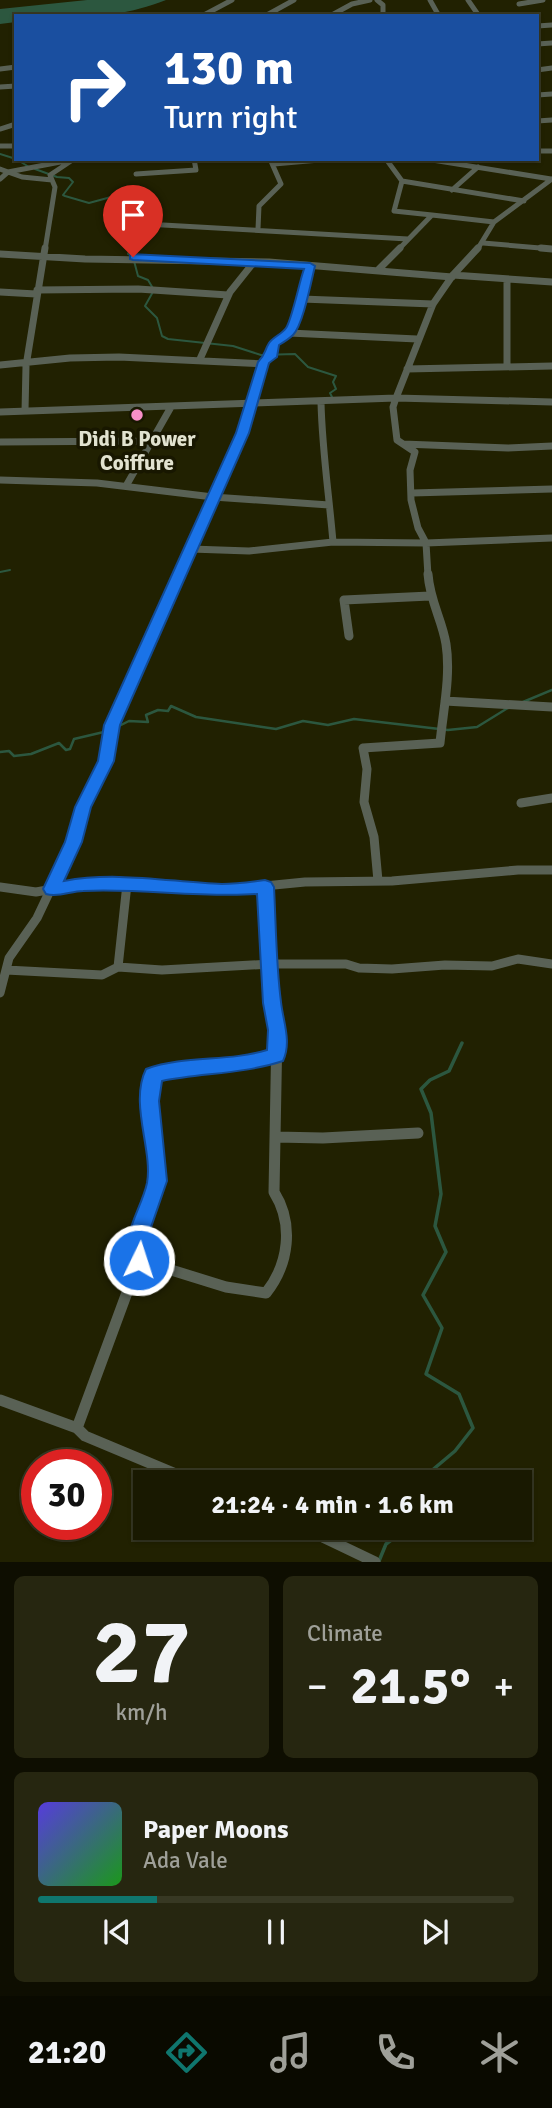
<!DOCTYPE html>
<html lang="en">
<head>
<meta charset="utf-8">
<style>
  :root { --surface:#191901; --page:#262610; --text:#f1f3f6; --muted:#9fa099; --line:#373823; --accent:#0f766e }
  body { margin:0; font-family:Signika,sans-serif; background:var(--page); color:var(--text); height:100vh; display:flex; flex-direction:column; font-size:26px; white-space:nowrap }
  * { box-sizing:border-box; margin:0 }
  p { font-size:23px; color:var(--muted) }
  .icon { flex:none; width:38px; height:38px; fill:none; stroke:currentColor; stroke-width:2; stroke-linecap:round; stroke-linejoin:round }
  .map { position:relative; height:1562px; overflow:hidden }
  .panel { display:flex; flex-direction:column; gap:14px; padding:14px; background:#0e0e01; flex:1 }
  .panel>* { flex:none }
  .guide { position:absolute; left:14px; top:14px; width:525px; height:147px; border-radius:0px; box-shadow:0 2px 5px #0004,0 0 0 2px var(--line); background:#1a4fa0; color:#fff; overflow:hidden }
  .speed { position:absolute; left:21px; top:1449px; display:flex; gap:14px; font-size:35px; font-weight:700; text-align:center }
  .speed>* { display:grid; place-content:center; width:91px; height:91px; border-radius:50%; background:var(--surface); box-shadow:0 2px 5px #0004,0 0 0 2px var(--line); line-height:1 }
  .speed .limit { border:10px solid #d22; background:#fff; color:#111 }
  .pin { position:absolute; display:grid; place-items:center; width:60px; height:60px; color:#fff; margin:-72px -30px; border-radius:50% 50% 50% 0; rotate:-45deg; box-shadow:0 0 7px #0007 }
  .pin .icon { rotate:45deg }
  .me { position:absolute; width:77px; margin:-38px; rotate:4deg; stroke-linejoin:round; filter:drop-shadow(0 0 5px #0008) }
  .turn { display:flex; align-items:center; gap:24px; height:147px; padding:0 35px; font-size:32px }
  .turn .icon { width:91px; height:91px; stroke-width:2.5 }
  .turn b { display:block; font-size:49px; line-height:60px }
  .big { font-size:52px; font-weight:700; line-height:1.1 }
  .panel .widget { flex:1; display:flex; flex-direction:column; justify-content:center; gap:10px; min-width:0; padding:0 24px; border-radius:10px; background:var(--page) }
  .panel .dial { align-items:center; gap:0 }
  .dial b { font-size:91px; line-height:1 }
  .song { display:flex; align-items:center; gap:21px }
  .cover { width:84px; height:84px; border-radius:10px; background:linear-gradient(135deg,hsl(250 70% 55%),hsl(120 70% 35%)) }
  .played { height:7px; border-radius:4px; background:linear-gradient(90deg,var(--accent) 25%,var(--line) 25%) }
  .keys { display:flex; justify-content:space-around; direction:ltr }
  .heat { display:flex; justify-content:space-between; align-items:center; font-size:38px; direction:ltr }
  .panel .tiles { flex:1; display:grid; gap:14px; grid-template-columns:1fr 1fr }
  .widget:last-child { grid-column:span 2 }
  .trip { position:absolute; left:133px; top:1470px; width:399px; height:70px; border-radius:0px; background:var(--surface); box-shadow:0 2px 5px #0004,0 0 0 2px var(--line); font-weight:700; line-height:70px; text-align:center }
  .dock { display:flex; height:112px; justify-content:space-around; align-items:center; background:#0a0a00; color:var(--muted) }
  .dock .icon { width:49px; height:49px }
  .dock .active { color:var(--accent) }
  .dock b { font-size:32px; color:var(--text) }
  .map>svg:first-child { display:block }
  .water { fill:#2c573f }
  .lines { fill:none; stroke-linecap:round; stroke-linejoin:round }
  .stream-far2 { stroke:#2c573f; stroke-width:2 }
  .stream-far1 { stroke:#2c573f; stroke-width:2.5 }
  .stream { stroke:#2c573f; stroke-width:3.5 }
  .minor-far3 { stroke:#596155; stroke-width:5 }
  .minor-far2 { stroke:#596155; stroke-width:7 }
  .minor-far1 { stroke:#596155; stroke-width:9 }
  .minor { stroke:#596155; stroke-width:11 }
  .route { fill:#1a73e8; stroke:#114b97; stroke-width:2 }
  .poi-dot { fill:#f98fc8; stroke:#181700; stroke-width:2.5 }
  .labels { text-anchor:middle; dominant-baseline:central; stroke-width:7; stroke-linejoin:round; paint-order:stroke }
  .far-poi-label { font-size:21px; font-weight:bold; fill:#e1e2cf; stroke:#181700 }
</style>
</head>
<body>
<div class="map">
<svg width="552" height="1562" viewBox="0 0 552 1562">
  <rect width="100%" height="100%" fill="#212101"/>
  <path class="water" d="M87,0h79c-53,21 -94,16 -150,16v6l-16,2v-15z"/>
  <g class="lines">
    <path class="stream-far2" d="M0,154l16,5
      M16,159l13,8
      M35,169l22,8 12,1 4,4 -10,13 2,1 24,7 22,-6 6,4 -2,7 8,8 -7,17 15,14 -3,7 5,3 5,19 10,4 6,10 -9,16 12,12 5,18 6,3 65,7 28,9 34,-1 13,13 28,9 -3,6 3,7 -6,4 3,6
      M0,572l10,-2"/>
    <path class="stream-far1" d="M523,702l29,-12
      M115,728l14,-7 19,1 -2,-7 12,-5 10,1 3,-5 25,11 80,12 27,-8 25,4 26,-6 94,11 29,-3 34,-21
      M0,752l9,-1 5,5 17,-2 28,-11 7,7 4,-1 4,-10 34,-8"/>
    <path class="stream" d="M425,1482l5,-10 25,-21 18,-23 -14,-34 -33,-20 16,-46 -19,-33 23,-43 -11,-26 6,-32 -10,-81 -10,-24 9,-9 19,-9 13,-28
      M379,1561l7,-17 12,-9 4,-7"/>
    <path class="minor-far3" d="M377,0l6,5v11
      M430,0l9,16
      M468,0l11,16
      M519,4l24,-4
      M202,16l30,-16
      M265,16l29,-16
      M330,16l22,-12 18,-4
      M537,26l15,-1
      M537,44l15,-1
      M0,69l16,-2
      M537,70l15,-2
      M0,87l16,-1
      M537,95l15,-1
      M537,121l15,-1
      M0,129l16,-5
      M0,146h16
      M537,151h15
      M386,159l16,22 122,20
      M426,159l125,20
      M274,164l57,-5
      M0,169l22,8 30,3 3,7 -10,63
      M136,174l60,-4 -2,-11
      M0,179l8,-7 68,-13
      M52,180l-2,-5 21,-14
      M402,181l-8,30 38,4
      M452,190l26,-23
      M128,223l280,16
      M258,229l1,-23 22,-22 -11,-25
      M483,243l69,6
      M398,250l34,-35 62,7
      M477,250l17,-28 58,-43"/>
    <path class="minor-far2" d="M541,248l11,1
      M0,254l85,5 184,3 183,15
      M379,269l21,-21
      M453,275l99,7
      M507,279v87
      M37,290l101,-1 90,6
      M0,292l36,2
      M302,299l131,5
      M289,333l128,6
      M200,359l30,-67 24,-30
      M265,364l6,-7 3,-13 13,-10 7,-12 16,-56
      M0,365l70,-7 49,-1 146,7 -22,69 -64,143
      M407,369l145,-3
      M321,402c1,47 8,93 12,140
      M25,411l1,-45 19,-118
      M0,412l396,-14 37,-94 20,-29 25,-27
      M0,442l150,-1
      M403,444l105,4 44,-2
      M0,480l97,3 116,14 116,8
      M126,486l45,-79
      M412,493l140,-4
      M191,549l58,2 84,-9 93,1 126,-5
      M428,576l-2,-33 -8,-15 -7,-28 -1,-30 5,-18 -18,-12 -4,-33 3,-9 156,4"/>
    <path class="minor-far1" d="M349,636l-5,-36 86,-4
      M445,701l107,6
      M521,803l31,-5
      M378,881l-4,-44 -10,-35 3,-33 -4,-21 77,-5c3,-32 11,-67 6,-99 -4,-25 -16,-42 -18,-70
      M127,884l-9,83 44,3 108,-6h76l13,4 33,1 53,-4 47,1 26,-7 34,5
      M0,887l36,5 45,-8 96,1 46,5 82,-8 87,-1 126,-11h34
      M265,887l7,116
      M6,970l96,5 16,-8
      M0,993l9,-35 28,-40 36,-76 10,-35 23,-46 6,-36 68,-151"/>
    <path class="minor" d="M276,1137l47,1 95,-5
      M139,1260l87,27 40,6c23,-29 28,-69 8,-101l3,-162 -5,-29
      M0,1400l77,28 8,8 110,46
      M77,1428l62,-168 -1,-24 19,-55 -7,-80 3,-27c39,-7 86,-8 123,-19
      M304,1528l71,34"/>
  </g>
  <path class="route" d="M130,254l180,9 5,3c-4,16 -12,59 -22,69 -4,4 -9,7 -14,10l-2,12 -8,6 -20,70 -129,292 -6,36 -23,46 -9,35 -18,39c52,-10 106,1 158,3 14,0 29,-2 43,-4l6,2 3,5c2,38 2,77 7,115 2,19 11,40 2,59 -39,13 -81,12 -121,20l-3,20 8,80 -19,55 1,24 -3,7 -7,2 -7,-2c-14,-30 9,-56 15,-84 6,-33 -18,-80 -1,-114 39,-14 82,-7 121,-19l1,-20 -5,-27 -6,-109c-58,4 -116,-6 -174,-3 -12,0 -25,7 -37,3l-3,-5 22,-47 10,-35 23,-46 6,-36 132,-292 22,-71c8,-8 6,-11 11,-19 4,-6 13,-9 17,-15 6,-9 13,-45 18,-59l-171,-9 -3,-1z"/>
  <circle class="poi-dot" cx="137" cy="415" r="7"/>
  <g class="labels">
    <g class="far-poi-label">
      <text x="137" y="439">Didi B Power<tspan x="137" dy="24">Coiffure</tspan></text>
    </g>
  </g>
</svg>
<div class="speed"><div class="limit">30</div></div>
<div class="pin" style="left:133px;top:257px;background:#d93025"><svg class="icon" aria-label="arrive" viewBox="0 0 24 24"><path d="M6 21V4h12l-3 4 3 4H6"/></svg></div>
<svg class="me" style="left:139px;top:1260px" viewBox="-20 -20 40 40"><circle r="17" fill="#1a73e8" stroke="#fff" stroke-width="3"/><path d="M0-11L8 9 0 5-8 9z" fill="#fff"/></svg>
<div class="trip">21:24 · 4 min · 1.6 km</div>
<div class="guide">
<div class="turn"><svg class="icon" aria-label="right" viewBox="0 0 24 24"><path d="M7 20v-9h11M14 6l5 5-5 5"/></svg><div><b>130 m</b>Turn right</div></div>
</div>
</div>
<section class="panel">
<div class="tiles">
<div class="widget dial"><b>27</b><p>km/h</p></div>
<div class="widget"><p>Climate</p>
<div class="heat"><a>−</a><b class="big">21.5°</b><a>+</a></div>
</div>
<div class="widget">
<div class="song"><i class="cover"></i><div><b>Paper Moons</b><p>Ada Vale</p></div></div>
<div class="played"></div>
<div class="keys"><svg class="icon" aria-label="previous" viewBox="0 0 24 24"><path d="M18 5L8 12l10 7zM5 5v14"/></svg><svg class="icon" aria-label="pause" viewBox="0 0 24 24"><path d="M8 5v14M16 5v14"/></svg><svg class="icon" aria-label="next" viewBox="0 0 24 24"><path d="M6 5l10 7-10 7zM19 5v14"/></svg></div>
</div>
</div>
</section>
<nav class="dock">
<b>21:20</b>
<svg class="icon active" aria-label="directions" viewBox="0 0 24 24"><path d="M12 3l9 9-9 9-9-9zM9 14v-3h6M13 9l2 2-2 2"/></svg>
<svg class="icon" aria-label="music" viewBox="0 0 24 24"><path d="M9 18V5l10-2v13"/><circle cx="6" cy="18" r="3"/><circle cx="16" cy="16" r="3"/></svg>
<svg class="icon" aria-label="phone" viewBox="0 0 24 24"><path d="M5 4h4l2 5-3 2q2 4 5 5l2-3 5 2v4C11 20 4 13 5 4z"/></svg>
<svg class="icon" aria-label="climate" viewBox="0 0 24 24"><path d="M12 3v18M4 7l16 10M4 17L20 7"/></svg>
</nav>
</body>
</html>
